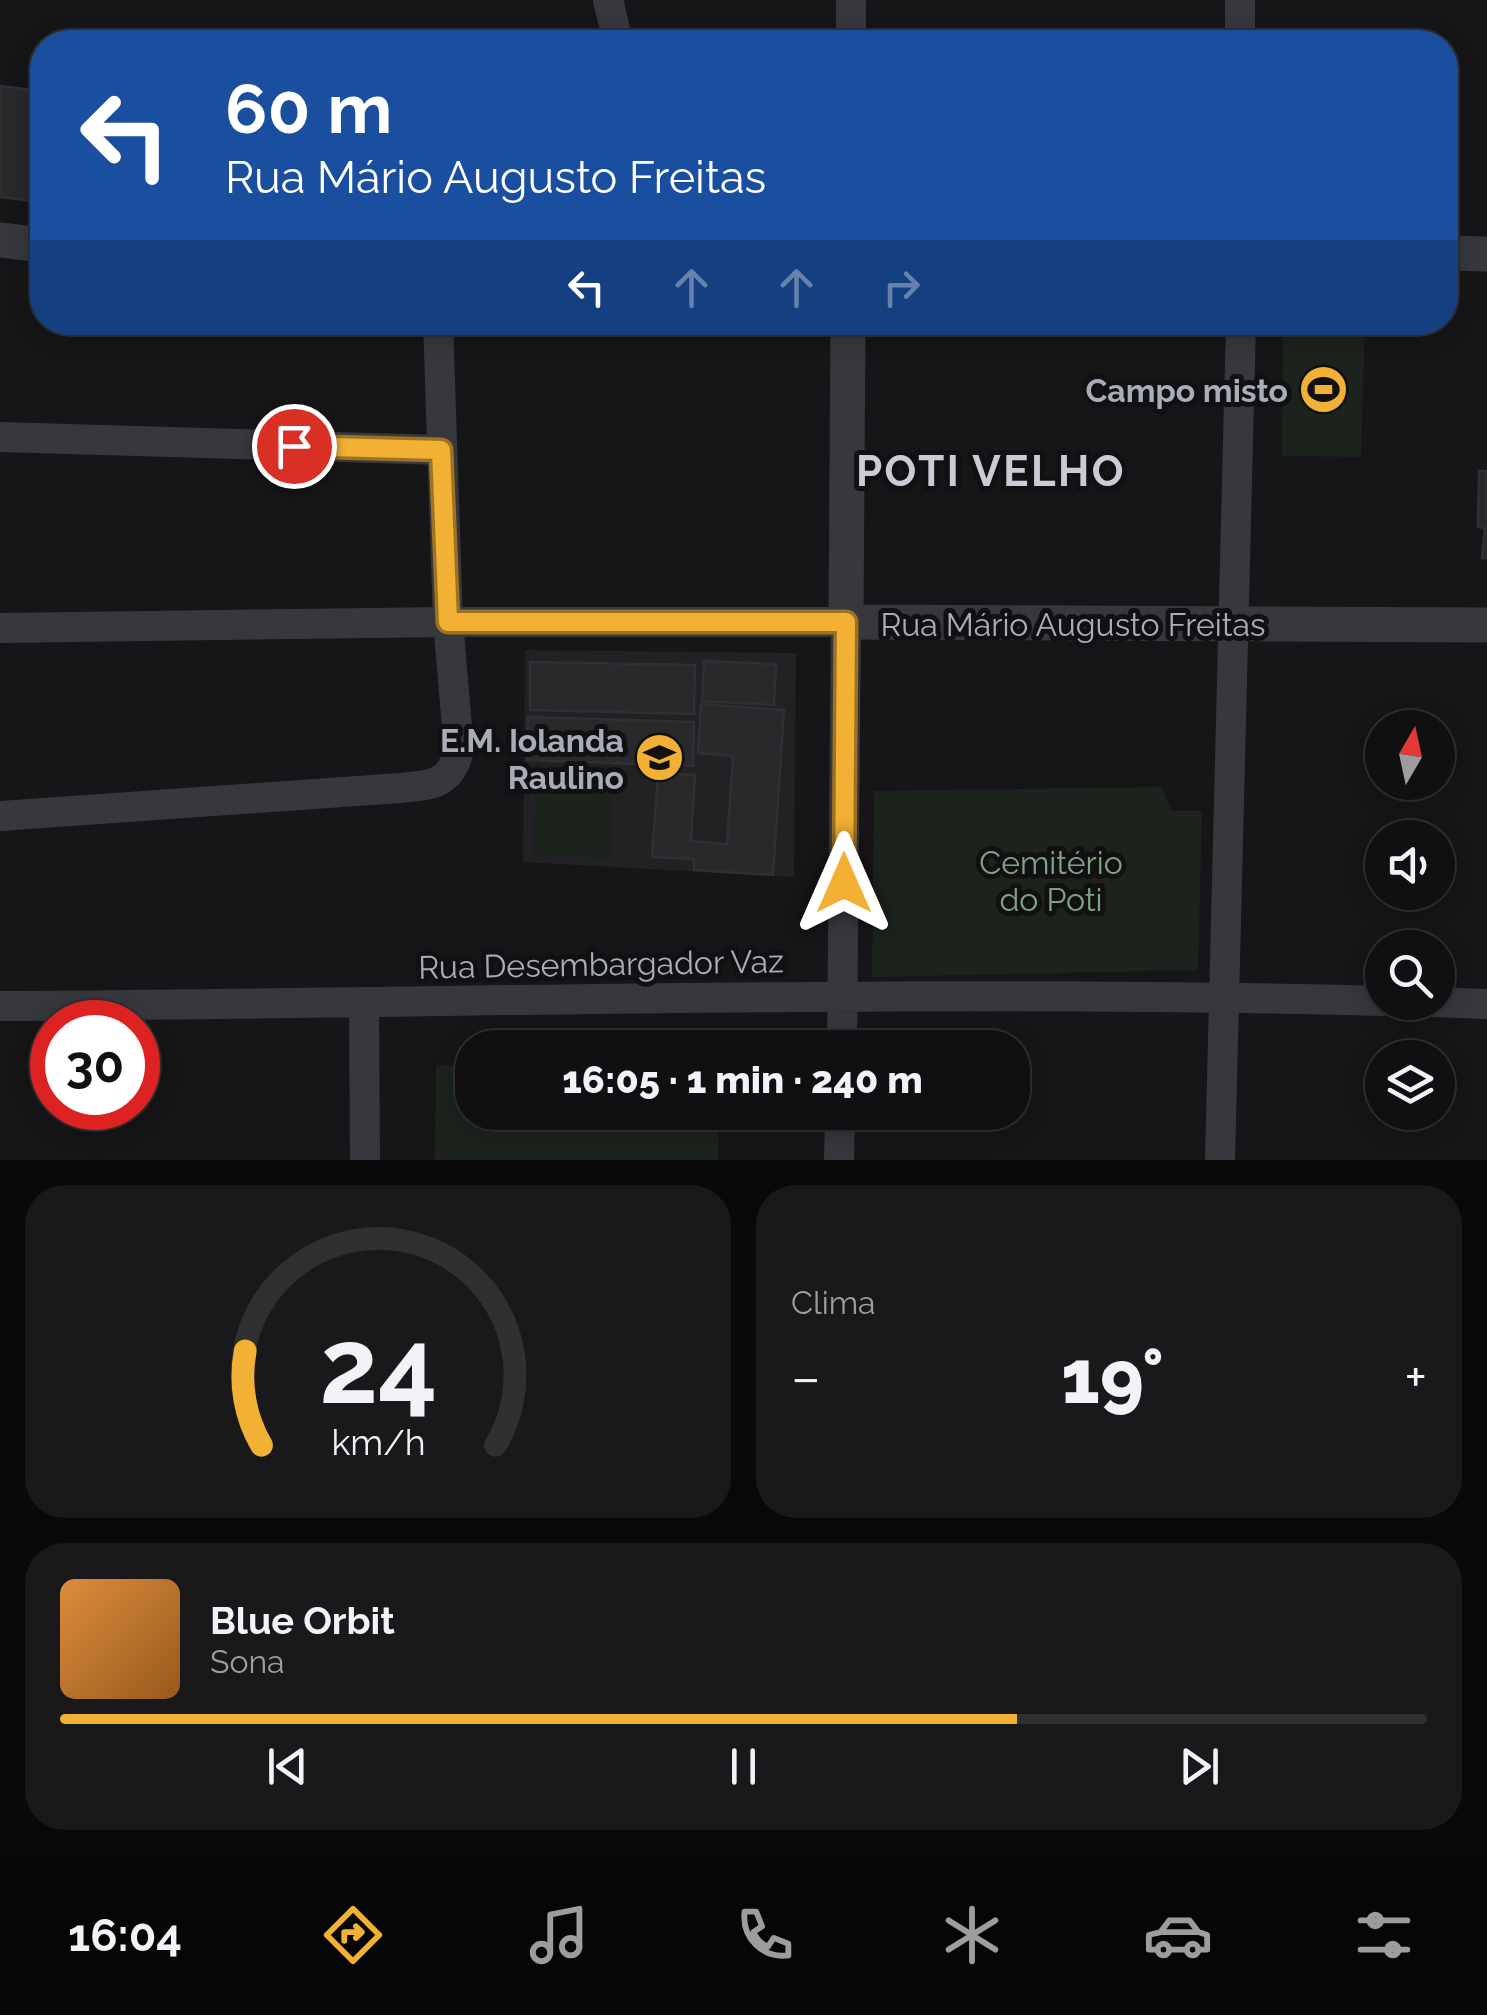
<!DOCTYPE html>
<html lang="pt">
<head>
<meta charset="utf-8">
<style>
  :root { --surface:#101012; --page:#19191b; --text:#f1f3f6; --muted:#9c9d9f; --line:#303032; --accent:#f2b134 }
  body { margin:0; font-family:Raleway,sans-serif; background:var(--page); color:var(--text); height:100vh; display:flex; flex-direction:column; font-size:38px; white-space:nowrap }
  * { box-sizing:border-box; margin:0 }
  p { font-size:32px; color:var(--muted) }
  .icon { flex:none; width:55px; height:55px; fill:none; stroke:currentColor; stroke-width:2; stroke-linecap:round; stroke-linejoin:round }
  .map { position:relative; height:1160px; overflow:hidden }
  .drawer { display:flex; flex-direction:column; gap:25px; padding:25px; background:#09090a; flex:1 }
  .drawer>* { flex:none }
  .top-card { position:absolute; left:30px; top:30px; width:1428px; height:305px; border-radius:40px; box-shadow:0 5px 25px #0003,0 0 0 2px var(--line); background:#1a4fa0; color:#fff; overflow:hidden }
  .needle { width:65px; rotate:9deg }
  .fabs { position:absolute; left:1365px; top:710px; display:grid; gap:20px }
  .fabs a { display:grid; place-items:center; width:90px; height:90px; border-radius:50%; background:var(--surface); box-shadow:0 5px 25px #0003,0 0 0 2px var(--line); font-size:50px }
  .speed { position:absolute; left:30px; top:1000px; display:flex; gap:20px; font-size:50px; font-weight:700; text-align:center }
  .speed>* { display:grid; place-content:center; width:130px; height:130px; border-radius:50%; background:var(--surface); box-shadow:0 5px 25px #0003,0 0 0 2px var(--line); line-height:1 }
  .speed .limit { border:15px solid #d22; background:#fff; color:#111 }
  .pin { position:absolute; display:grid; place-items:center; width:85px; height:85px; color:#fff; margin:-42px; border:5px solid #fff; border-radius:50%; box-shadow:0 2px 10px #0007 }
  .me { position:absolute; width:110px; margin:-55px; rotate:0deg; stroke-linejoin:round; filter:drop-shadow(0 0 8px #0008) }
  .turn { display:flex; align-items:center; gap:35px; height:210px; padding:0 30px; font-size:45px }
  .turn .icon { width:130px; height:130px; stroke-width:2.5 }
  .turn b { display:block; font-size:70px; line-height:85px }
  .lanes { display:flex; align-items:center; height:95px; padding:0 30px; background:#0003; justify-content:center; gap:50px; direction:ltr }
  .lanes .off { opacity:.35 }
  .big { font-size:75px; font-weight:800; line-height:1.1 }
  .drawer .widget { flex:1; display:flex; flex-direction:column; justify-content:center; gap:15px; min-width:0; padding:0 35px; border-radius:40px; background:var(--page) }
  .drawer .dial { align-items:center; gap:0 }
  .dial svg { height:260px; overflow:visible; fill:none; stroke:var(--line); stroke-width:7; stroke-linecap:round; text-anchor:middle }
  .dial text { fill:var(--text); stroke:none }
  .song { display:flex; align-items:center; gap:30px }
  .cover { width:120px; height:120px; border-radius:15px; background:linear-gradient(135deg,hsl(30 70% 55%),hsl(30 70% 35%)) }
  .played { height:10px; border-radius:5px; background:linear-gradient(90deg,var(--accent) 70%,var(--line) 70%) }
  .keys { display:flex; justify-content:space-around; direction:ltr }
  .heat { display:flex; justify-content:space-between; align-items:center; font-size:55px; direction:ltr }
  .drawer .tiles { flex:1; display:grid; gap:25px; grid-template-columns:1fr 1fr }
  .widget:last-child { grid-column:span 2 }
  .trip { position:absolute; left:455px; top:1030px; width:575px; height:100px; border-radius:40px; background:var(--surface); box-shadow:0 5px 25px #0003,0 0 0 2px var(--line); font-weight:800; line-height:100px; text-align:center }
  .tabs { display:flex; height:160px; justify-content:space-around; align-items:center; background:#060607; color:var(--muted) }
  .tabs .icon { width:70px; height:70px }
  .tabs .current { color:var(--accent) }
  .tabs b { font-size:45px; color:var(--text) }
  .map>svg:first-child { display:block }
  .built { fill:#222225 }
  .green { fill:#1c231d }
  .building { fill:#29292c; stroke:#303034; stroke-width:2.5 }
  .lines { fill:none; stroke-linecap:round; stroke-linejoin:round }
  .minor { stroke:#37383d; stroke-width:30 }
  .tertiary { stroke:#37383d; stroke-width:35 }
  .route-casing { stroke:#9d7322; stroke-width:25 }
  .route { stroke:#f2b134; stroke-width:18 }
  .labels { text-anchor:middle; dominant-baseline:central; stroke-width:10; stroke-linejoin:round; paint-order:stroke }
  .poi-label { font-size:32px; font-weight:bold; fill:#a8adb8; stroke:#111113; text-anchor:end }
  .street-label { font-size:32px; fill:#a8adb8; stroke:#111113 }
  .park-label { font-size:32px; fill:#7fa381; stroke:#111113 }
  .district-label { font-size:42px; font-weight:bold; letter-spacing:2.5px; fill:#c9ccd4; stroke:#111113 }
</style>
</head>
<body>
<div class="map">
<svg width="1487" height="1160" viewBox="0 0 1487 1160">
  <rect width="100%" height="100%" fill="#161618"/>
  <path class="built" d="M525,650l271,3 -2,224 -271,-15z"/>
  <path class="green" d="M1283,323h82l-4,134 -79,-1z
    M535,764l78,2 -2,93 -78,-2z
    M1161,787l11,24h30l-4,159 -326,7 2,-186z
    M436,1065h36v47l247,1 -1,47h-283z"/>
  <path class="building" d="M0,86l42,5v111l-42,-5z
    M1479,471h8v87h-5l3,-30 -7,-1z
    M704,661l72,3 -2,41 -72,-4z
    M530,662l165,3 -1,49 -164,-4z
    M701,704l83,6 -11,165 -79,-5v-11l-42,-2 6,-84 37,2 -4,66 36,3 6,-88 -35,-3z
    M528,717l166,5 -1,44 -166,-6z"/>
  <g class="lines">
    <path class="minor" d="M608,0l10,42
      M1240,0v42
      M851,42v-42
      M0,437l441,13
      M0,628l448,-6h398l-4,426
      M0,816l400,-28c31,-3 51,-3 59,-38l-11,-128 -10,-300
      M1433,1002l54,2
      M364,1003l1,157
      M0,1006c461,-3 922,-17 1382,-5
      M839,1160l1,-48
      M1220,1160l21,-838"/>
    <path class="tertiary" d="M0,240l42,5
      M1445,253l42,1
      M848,322l-2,300 641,3"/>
  </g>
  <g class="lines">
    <defs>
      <path id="route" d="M294,446l147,4 7,172h398l-2,261"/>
    </defs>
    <use href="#route" class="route-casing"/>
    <use href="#route" class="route"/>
  </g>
  <defs>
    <symbol id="stadium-disc" viewBox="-11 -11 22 22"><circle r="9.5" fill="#f2b134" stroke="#111113"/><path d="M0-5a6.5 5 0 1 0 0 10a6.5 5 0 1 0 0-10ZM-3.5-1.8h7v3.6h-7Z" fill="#111"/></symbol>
    <symbol id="school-disc" viewBox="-11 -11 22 22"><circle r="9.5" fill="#f2b134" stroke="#111113"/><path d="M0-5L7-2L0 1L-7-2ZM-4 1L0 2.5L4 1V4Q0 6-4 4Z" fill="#111"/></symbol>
  </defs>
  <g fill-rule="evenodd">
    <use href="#stadium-disc" x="1296" y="362" width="55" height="55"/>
    <use href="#school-disc" x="632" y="730" width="55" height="55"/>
  </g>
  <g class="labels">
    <g class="poi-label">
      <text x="1288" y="390">Campo misto</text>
      <text x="624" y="740">E.M. Iolanda<tspan x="624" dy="37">Raulino</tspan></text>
    </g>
    <g class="street-label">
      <text x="1073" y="624">Rua Mário Augusto Freitas</text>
      <text transform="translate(601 964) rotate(-1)">Rua Desembargador Vaz</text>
    </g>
    <g class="park-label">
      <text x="1051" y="862">Cemitério<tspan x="1051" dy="37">do Poti</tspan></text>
    </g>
    <g class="district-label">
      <text x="991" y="471">POTI VELHO</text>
    </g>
  </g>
</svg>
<div class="fabs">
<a><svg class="needle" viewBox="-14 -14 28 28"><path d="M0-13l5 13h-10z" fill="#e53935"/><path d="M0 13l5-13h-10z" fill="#9c9d9f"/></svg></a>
<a><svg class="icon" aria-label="sound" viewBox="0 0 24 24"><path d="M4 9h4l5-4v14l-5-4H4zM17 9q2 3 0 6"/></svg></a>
<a><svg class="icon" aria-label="search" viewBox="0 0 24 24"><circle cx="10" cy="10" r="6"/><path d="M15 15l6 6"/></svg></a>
<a><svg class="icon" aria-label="layers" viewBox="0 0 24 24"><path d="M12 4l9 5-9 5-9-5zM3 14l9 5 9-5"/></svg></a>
</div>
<div class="speed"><div class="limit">30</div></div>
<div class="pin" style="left:294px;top:446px;background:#d93025"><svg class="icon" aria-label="arrive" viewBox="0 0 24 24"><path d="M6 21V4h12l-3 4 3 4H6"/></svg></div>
<svg class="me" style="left:844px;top:883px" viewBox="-20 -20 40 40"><path d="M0-17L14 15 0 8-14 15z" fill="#f2b134" stroke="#fff" stroke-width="4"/></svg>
<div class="trip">16:05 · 1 min · 240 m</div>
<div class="top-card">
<div class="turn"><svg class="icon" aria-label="left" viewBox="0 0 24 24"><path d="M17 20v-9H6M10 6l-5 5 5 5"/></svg><div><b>60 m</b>Rua Mário Augusto Freitas</div></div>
<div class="lanes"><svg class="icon" aria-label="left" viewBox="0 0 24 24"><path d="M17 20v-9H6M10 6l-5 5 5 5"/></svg><svg class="icon off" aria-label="ahead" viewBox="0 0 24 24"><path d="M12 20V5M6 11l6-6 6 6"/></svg><svg class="icon off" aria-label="ahead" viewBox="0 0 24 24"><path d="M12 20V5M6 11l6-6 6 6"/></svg><svg class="icon off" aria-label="right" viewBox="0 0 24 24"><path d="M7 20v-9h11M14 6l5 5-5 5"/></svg></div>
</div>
</div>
<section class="drawer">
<div class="tiles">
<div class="widget dial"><svg viewBox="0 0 100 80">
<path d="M14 69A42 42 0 1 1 86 69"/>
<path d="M14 69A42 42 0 0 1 9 40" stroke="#f2b134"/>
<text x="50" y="56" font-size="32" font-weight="700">24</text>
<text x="50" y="72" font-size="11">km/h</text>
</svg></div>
<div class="widget"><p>Clima</p>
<div class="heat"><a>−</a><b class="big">19°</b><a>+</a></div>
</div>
<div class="widget">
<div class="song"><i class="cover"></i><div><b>Blue Orbit</b><p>Sona</p></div></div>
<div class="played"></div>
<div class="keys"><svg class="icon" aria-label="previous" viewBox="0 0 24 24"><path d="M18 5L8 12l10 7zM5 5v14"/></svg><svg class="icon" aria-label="pause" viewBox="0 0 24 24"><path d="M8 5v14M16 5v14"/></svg><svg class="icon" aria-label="next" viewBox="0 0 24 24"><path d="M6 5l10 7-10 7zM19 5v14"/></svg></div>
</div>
</div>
</section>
<nav class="tabs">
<b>16:04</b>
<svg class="icon current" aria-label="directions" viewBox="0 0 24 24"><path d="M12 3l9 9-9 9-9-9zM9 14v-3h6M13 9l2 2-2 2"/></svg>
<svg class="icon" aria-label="music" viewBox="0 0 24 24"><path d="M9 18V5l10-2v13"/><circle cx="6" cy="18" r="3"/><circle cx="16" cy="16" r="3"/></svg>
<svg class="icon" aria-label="phone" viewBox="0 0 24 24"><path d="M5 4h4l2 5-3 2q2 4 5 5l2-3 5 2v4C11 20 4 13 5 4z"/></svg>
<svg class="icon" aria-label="climate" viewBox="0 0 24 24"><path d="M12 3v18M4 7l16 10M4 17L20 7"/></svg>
<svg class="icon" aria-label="car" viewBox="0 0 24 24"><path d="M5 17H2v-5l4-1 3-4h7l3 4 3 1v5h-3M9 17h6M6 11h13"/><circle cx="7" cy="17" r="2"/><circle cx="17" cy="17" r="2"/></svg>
<svg class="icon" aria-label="filters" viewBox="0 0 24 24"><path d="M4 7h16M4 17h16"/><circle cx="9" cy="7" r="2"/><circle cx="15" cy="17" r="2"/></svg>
</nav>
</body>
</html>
